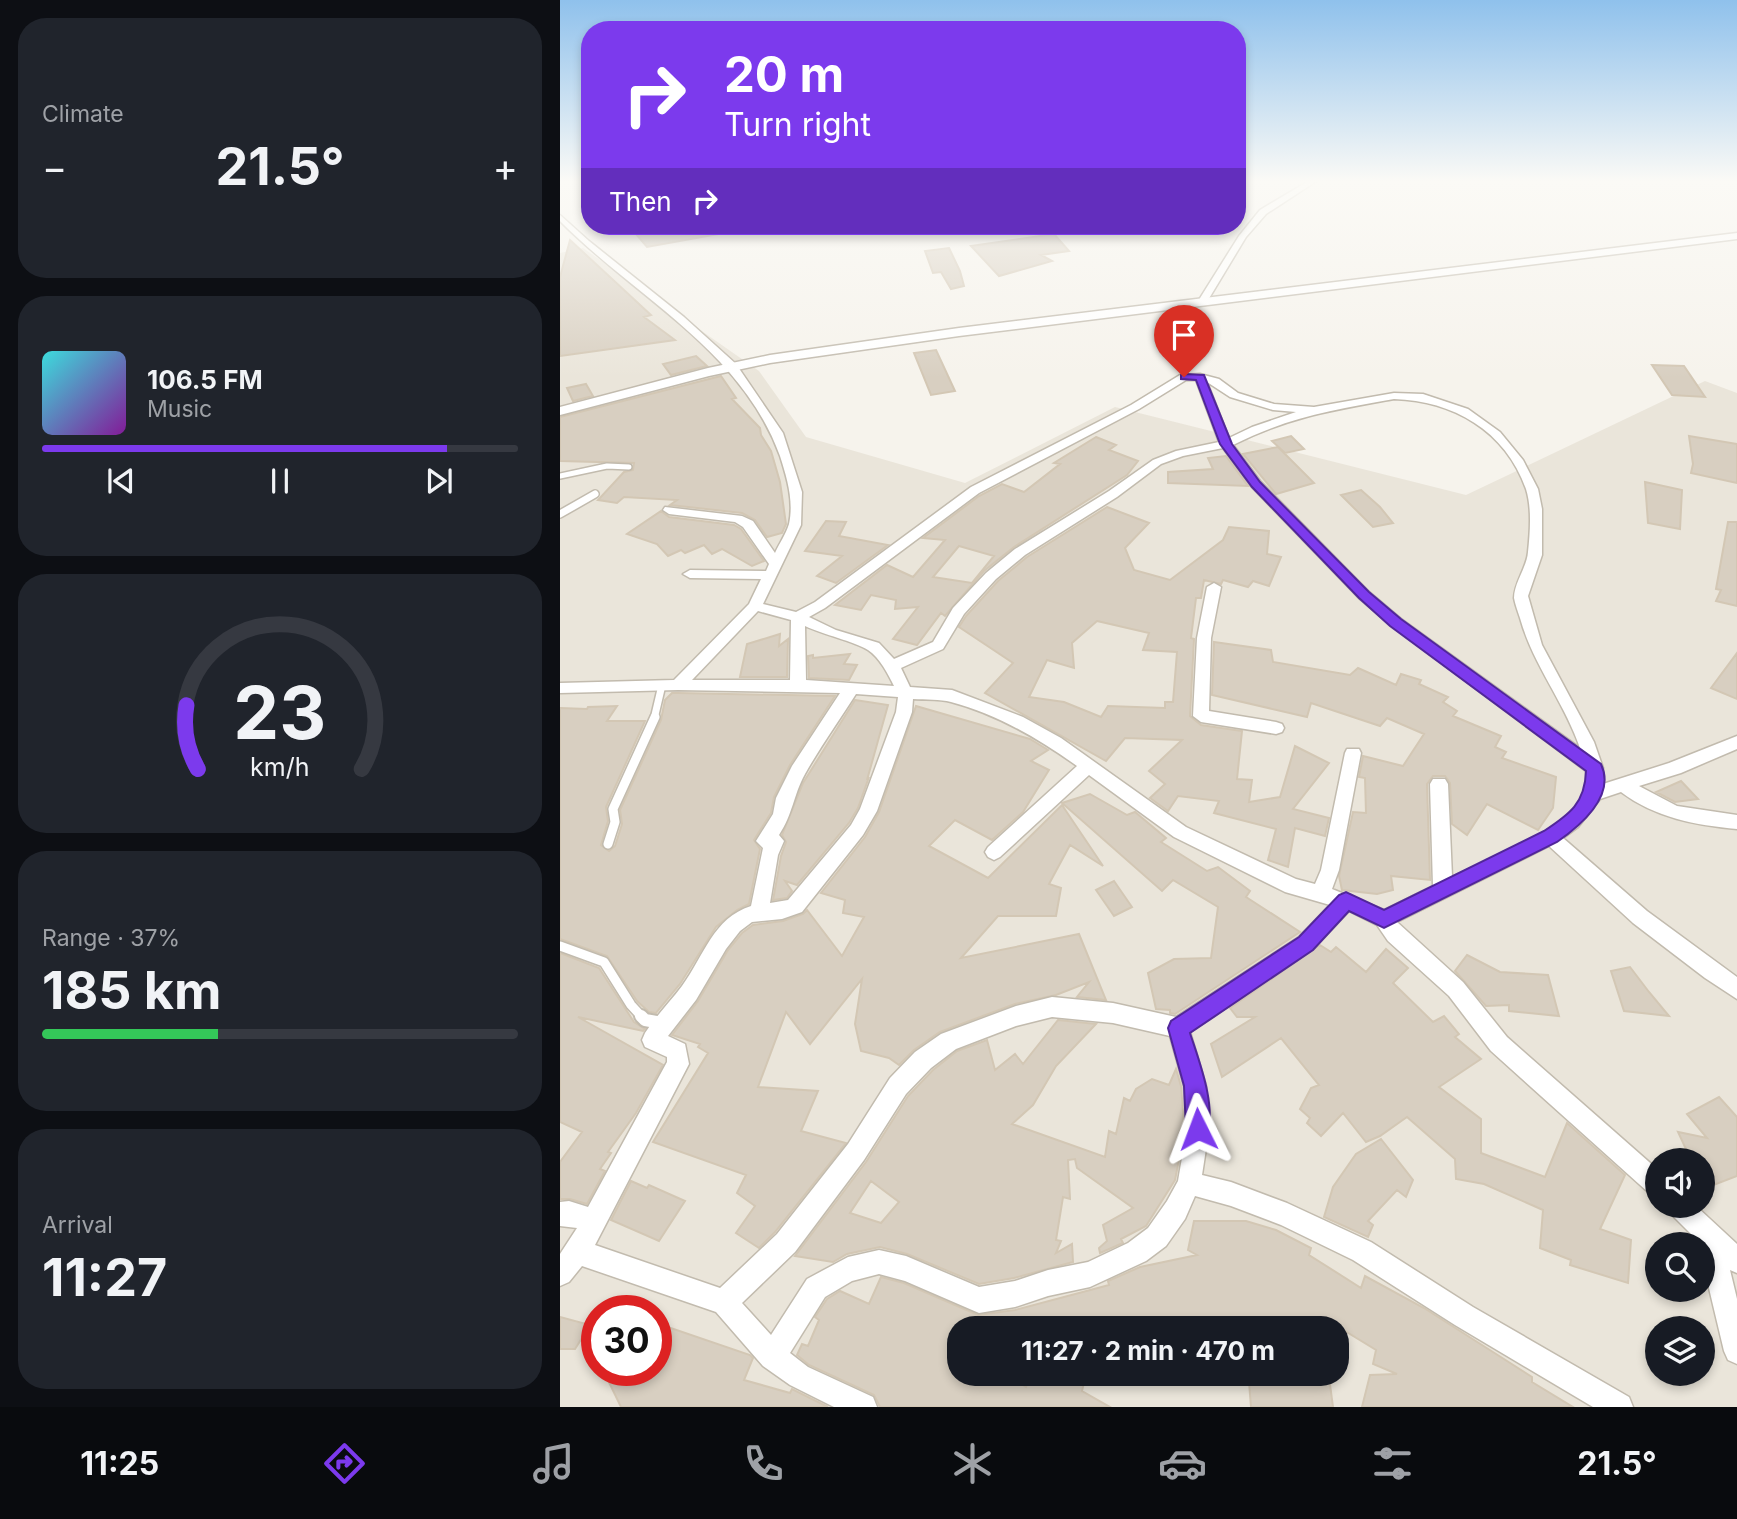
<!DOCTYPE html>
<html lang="en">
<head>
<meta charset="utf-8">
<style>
  :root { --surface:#171b24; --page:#20242c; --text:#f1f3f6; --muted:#9ea1a6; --line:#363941; --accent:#7c3aed }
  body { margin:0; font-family:Inter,sans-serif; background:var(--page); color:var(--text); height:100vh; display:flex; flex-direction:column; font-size:26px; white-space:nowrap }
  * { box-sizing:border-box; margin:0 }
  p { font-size:23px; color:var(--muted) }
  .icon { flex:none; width:38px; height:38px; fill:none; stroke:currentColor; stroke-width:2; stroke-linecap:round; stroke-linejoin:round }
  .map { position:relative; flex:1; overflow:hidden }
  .details { display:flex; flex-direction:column; gap:18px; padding:18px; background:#0d0f14; width:560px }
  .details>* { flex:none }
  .hud { position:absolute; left:21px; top:21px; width:665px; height:214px; border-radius:28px; box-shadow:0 4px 10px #0003; background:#7c3aed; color:#fff; overflow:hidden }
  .tools { position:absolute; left:1085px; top:1148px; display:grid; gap:14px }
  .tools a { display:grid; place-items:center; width:70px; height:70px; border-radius:50%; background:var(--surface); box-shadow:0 4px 10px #0003; font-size:35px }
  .speed { position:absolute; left:21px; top:1295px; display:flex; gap:14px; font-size:35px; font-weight:700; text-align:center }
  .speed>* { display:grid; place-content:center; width:91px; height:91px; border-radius:50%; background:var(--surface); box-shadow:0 4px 10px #0003; line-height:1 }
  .speed .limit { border:10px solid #d22; background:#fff; color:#111 }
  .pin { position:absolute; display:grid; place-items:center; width:60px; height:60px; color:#fff; margin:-72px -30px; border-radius:50% 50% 50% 0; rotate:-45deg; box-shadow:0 0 7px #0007 }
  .pin .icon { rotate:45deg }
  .me { position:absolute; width:77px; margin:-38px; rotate:357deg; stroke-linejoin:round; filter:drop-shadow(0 0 5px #0008) }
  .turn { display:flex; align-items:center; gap:24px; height:147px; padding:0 28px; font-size:32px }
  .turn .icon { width:91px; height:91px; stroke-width:2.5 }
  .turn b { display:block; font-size:49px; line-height:60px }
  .then { display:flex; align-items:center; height:66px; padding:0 28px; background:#0003; gap:14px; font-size:26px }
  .big { font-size:52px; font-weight:700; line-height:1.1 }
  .details .widget { flex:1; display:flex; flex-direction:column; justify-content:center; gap:10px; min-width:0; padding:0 24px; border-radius:28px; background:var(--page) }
  .details .dial { align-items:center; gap:0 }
  .dial svg { height:182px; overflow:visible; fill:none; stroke:var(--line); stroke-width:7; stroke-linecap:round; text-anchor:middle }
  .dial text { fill:var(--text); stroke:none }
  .song { display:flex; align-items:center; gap:21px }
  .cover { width:84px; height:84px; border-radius:10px; background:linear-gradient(135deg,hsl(180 70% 55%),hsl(290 70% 35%)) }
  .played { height:7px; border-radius:4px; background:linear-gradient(90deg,var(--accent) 85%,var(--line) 85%) }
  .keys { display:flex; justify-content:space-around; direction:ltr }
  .heat { display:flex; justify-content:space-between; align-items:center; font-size:38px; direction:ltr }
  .charge { height:10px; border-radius:5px; background:linear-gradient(90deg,#34c759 37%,var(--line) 0) }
  .trip { position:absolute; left:387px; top:1316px; width:402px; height:70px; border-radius:28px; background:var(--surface); box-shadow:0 4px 10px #0003; font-weight:700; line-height:70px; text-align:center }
  .tabs { display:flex; height:112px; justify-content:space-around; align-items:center; background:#090b0e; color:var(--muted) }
  .tabs .icon { width:49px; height:49px }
  .tabs .selected { color:var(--accent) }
  .tabs b { font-size:32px; color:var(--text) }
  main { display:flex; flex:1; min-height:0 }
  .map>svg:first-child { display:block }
  .residential { fill:#eae5da; fill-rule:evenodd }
  .building { fill:#d8cfc1; stroke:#d3c7b4; stroke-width:2; fill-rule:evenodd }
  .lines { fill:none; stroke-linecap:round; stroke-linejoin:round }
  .service-far3-casing { stroke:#c2bbae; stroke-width:8 }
  .service-far2-casing { stroke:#c2bbae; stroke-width:10 }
  .service-far1-casing { stroke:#c2bbae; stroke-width:12 }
  .service-casing { stroke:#c2bbae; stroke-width:16 }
  .minor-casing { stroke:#c2bbae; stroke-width:3 }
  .tertiary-casing { stroke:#c2bbae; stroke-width:3 }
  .service-far3 { stroke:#fff; stroke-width:5 }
  .service-far2 { stroke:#fff; stroke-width:7 }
  .service-far1 { stroke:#fff; stroke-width:9 }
  .service { stroke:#fff; stroke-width:12 }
  .minor { fill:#fff; fill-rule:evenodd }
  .tertiary { fill:#fff; fill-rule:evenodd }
  .route { fill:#7c3aed; stroke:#51269a; stroke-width:2 }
</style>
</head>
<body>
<main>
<section class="details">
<div class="widget"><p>Climate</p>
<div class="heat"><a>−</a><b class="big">21.5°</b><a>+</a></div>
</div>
<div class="widget">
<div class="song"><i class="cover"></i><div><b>106.5 FM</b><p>Music</p></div></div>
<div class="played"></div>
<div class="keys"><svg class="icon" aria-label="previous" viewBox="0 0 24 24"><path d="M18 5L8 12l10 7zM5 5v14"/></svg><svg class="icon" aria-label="pause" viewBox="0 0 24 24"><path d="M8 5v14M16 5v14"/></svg><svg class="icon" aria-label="next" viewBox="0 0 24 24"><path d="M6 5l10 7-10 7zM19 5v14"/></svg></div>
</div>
<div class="widget dial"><svg viewBox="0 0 100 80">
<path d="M14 69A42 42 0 1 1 86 69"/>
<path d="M14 69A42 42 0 0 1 9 41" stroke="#7c3aed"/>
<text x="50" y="56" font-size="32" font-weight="700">23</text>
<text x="50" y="72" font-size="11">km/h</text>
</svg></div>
<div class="widget"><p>Range · 37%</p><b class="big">185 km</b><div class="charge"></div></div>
<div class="widget"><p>Arrival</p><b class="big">11:27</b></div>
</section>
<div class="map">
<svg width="1177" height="1407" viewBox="0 0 1177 1407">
  <rect width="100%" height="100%" fill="#f6f3ec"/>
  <path class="residential" d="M23,248l176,123 47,66 159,46 150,-76 351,88 239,-114 32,12v1014h-1177v-1154zM1097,1160h46v46h-46zM1097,1244h46v46h-46zM37,1311h59v59h-59zM399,1328h378v46h-378zM1097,1328h46v46h-46z"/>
  <path class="building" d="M69,226h89l1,8 -72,13z
    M494,234l15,17 -28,4 11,6 -53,15 -28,-30z
    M10,240l81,75 -7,2 31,23 -115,16v-79z
    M389,248l11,23 4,15 -13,3 -10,-17 -8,1 -8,-22z
    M376,350l19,41 -24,4 -17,-42z
    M136,356l11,10 -36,9 -8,-11z
    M1092,365l32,1 21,31 -33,-2z
    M161,376l15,22 -4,1 28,29 1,7 10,16 9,31 6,42 -4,9 -15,4 -12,-17 -13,-7 -72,-8 7,-5 -53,-3 -7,6 -19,-3 26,-28 9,-2 1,-7 -74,-2v-44z
    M26,384l7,12 -20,5 -6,-13z
    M731,436l13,13 -19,4 -13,-12z
    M1129,436l48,8v39l-46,-10 2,-9z
    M536,437l20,8 -7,5 29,11 -11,14 -113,72 -30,24 -39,45 -4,-3 -24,32 -24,-6 25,-32 -23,2 1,-9 -25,-5 -10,15 -26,-5 52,-40 26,12 32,-37 -22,-2 56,-42 23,-12 22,8 36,-28 -6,-1zM399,546l35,10 -22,27 -39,-6z
    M718,447l36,36 -38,11 -33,-40z
    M666,456l22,30 -80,-3v-11l45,-3 -5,-11z
    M1085,482l37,8 -2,39 -32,-6z
    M801,490l19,17 13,16 -20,4 -32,-32z
    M547,507l42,16 -24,25 9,22 36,10 53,-40 6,-13 40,4 -2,23 14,3 -12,29 -16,-5 -5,6 -25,-7 -2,4 -17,-4 -3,18h-5l-5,40 3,1 -4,77 11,9 41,6 -5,48 15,1 -3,22 31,-5 15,-51 34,17 -36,46 36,9 -4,18 -30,-8 -7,39 -20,-7 8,-31 -62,-16 5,-12 -41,-5 -10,15 -18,-13 15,-14 -16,-13 33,-31 -57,-2 -19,23 -121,-68 28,-30 -54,-36 7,-11 32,-35 29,-24zM537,621l52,12 -6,17 34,2 -4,50h-8v6l-57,-2 -7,11 -37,-15 -35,-5 18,-37 27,8 -2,-25z
    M101,511l8,6 65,8 7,4 23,32 -12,5 -30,-17 -10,5 -8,-9 -19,8 -4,-3 -13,6 -11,-12 -30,-10z
    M266,521l20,1 -7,14 49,9 -52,38 -19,-7 25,-20 -37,-5z
    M1168,522h9v84l-21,-5 5,-11 -5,-1z
    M220,634l-1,12 9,-7 -1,38h-47l7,-33z
    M654,642l57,8 2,12 77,13 8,-7 38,17 5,-11 20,6 -2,4 29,13 -5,5 14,9 -4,5 48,20 -6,11 11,5 -4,6 54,19 -3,31 -15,22 -51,-26 -20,31 -15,-11 -2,-41 -5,-7h-12l-6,8 3,96 -39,-4 2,14 -16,4 -35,-4 -3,-14 14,-64 13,1 -1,-35 -6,-1 4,-21 40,10 21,-32 -37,-16 -7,8 -69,-23 -4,14 -95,-22z
    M1177,653v46l-26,-11z
    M290,654l-6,10 13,1 -8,15 -40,-2 -1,-22 5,-1v3z
    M118,693l157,3 -45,69 -16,32 -3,16 -17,27 6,9 -11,55 -12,6 -21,17 -36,57 -24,29 -7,-1 -12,-11 -30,-45 -47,-17v-231l27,1 1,-2 29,-1 -10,15h38l-39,86 2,14 -7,24 8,6 6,-5 7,-22 -2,-14 41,-90 4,-20 7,-7z
    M295,700l33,5 -21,75 2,-3 -11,31 -9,15 -52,62 -12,-4 7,10 -5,7 -14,2 8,-44 5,-14 -4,-7 21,-52z
    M356,706l114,33 18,11 -17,11 18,9 -26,42 -31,28 -37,-20 -26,26 59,32 74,-73 41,61 -33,-21 -21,39 12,4 -5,28h-58l-37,42 118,-24 27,66 -29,-3 12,-15 -33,13 -41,9 -75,28 -26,18 -15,15 -10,-7 -28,-7 -6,-27 7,-45 -52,65 -24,-32 -28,75 60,4 -17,40 45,12 -71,89 -16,16 -23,-15 19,-27 -18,-13 9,-18 -93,-33 55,-89 -10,-6 2,-3 -28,-9 26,-34 30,-51 14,-17 11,-8 30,-4 20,-7 4,-4 35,46 22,-39 -21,-4 2,-13 -24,-7 44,-56 14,-25z
    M1121,781l17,18 -23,3 -19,-10z
    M530,794l37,21 8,-3 31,26 -5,4 46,29 11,-4 32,24 -4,6 54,35 -125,82 -5,-1v-3l-14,-1 -8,-36 26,-14 37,-1 7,-51 -45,-27 -11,11 -100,-88z
    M554,881l18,26 -18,9 -18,-26z
    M760,945l11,7 5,-5 30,25 20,-23 22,19 -15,15 40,39 11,-6 15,18 -4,3 26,22 -42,28 42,32v34l64,24 22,-54 58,52 -25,54 31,11 -3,43 -58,-18 1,-5 -31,-12 3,-38 -59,-26 -28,-5 -1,-20 -48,-42 -27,19 -14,6 -23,-29 -22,23 -14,-13 3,-5 -10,-9 11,-21 8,-3 -38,-47 -59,39 -11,-33 44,-27h-18l-7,-9z
    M0,953l39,15 35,54 11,7 -2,2 -65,-14 85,48 -27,48 -28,39 3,1 -11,16 5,2 -18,33 -17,-5h-10v-37l22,-30 -22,-10z
    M907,955l33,17 48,3 11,41 -50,-5v-6l-23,1 -31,-35z
    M1070,967l19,25 20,24 -45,-5 -13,-40z
    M498,1020l38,4 -40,42 -23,39 -21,19 93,33 4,-26 7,3 8,-36 6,3 6,-12 16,-10 17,6 7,-16 5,17 3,38 -10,29 6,2 -5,25 -29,46 -25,13 2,4 -23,10 -1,-5 8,-7 -4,-16 30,-17 -56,-40 -2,-9 -7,1 2,39 -7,-2 -7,43 5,1 -5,12 16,-9 1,18 -59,16 -35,6 -72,-30 -27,-7 -33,7 -14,8 -38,-6 71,-94 42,-66 25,-26 24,-19 30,-11 8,30 20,-16 8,10zM311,1181l28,21 -18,21 -31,-10z
    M1159,1097l18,20v59l-34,13v-29h-12l-13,-28 29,6 -20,-24z
    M821,1139l32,41 -7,17 -9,-7 -29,31 5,4 -5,12 -44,-20 9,-30 23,-33z
    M71,1181l16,7 2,-3 36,16 -26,40 -48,-21z
    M634,1221h52l30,9 35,18 -2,7 52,33 4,-12 59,32 108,69v5l41,25h-211l8,-32 27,-1 -24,-10 3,-14 -36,-22h-44l1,-5 -41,-1v6h-297v46h47l20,13 5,-13h55l-4,17 28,16h-230l-6,-12 -65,-30 -12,-10 5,-11 6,2 11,-26 -4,-3 12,-18 13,-8 29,13 12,-27 23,6 74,32 37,-5 94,-25 -1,-4 32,-14 57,-12 -9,-5z
    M0,1317l30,8 -15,24h-15z
    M96,1323l94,32 3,3 -9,22 46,13 2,-4 36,18h-207l-18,-37h53z
    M769,1377l4,30h-82l-2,-25z"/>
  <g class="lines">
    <defs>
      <path id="service-far3" d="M0,476l47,-10 22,1"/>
      <path id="service-far2" d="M0,514l35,-20
        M94,719l8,-34"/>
      <path id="service-far1" d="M48,844l7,-22 -2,-13 42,-92
        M0,946l44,16 27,43 12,13"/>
      <path id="service" d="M81,1016l4,4 17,3"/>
      <path id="minor" d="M747,182h8l-49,32 -20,23 -41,68h-6l-2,-2 42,-67 21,-26z
        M0,215l29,26 95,76 52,47 47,69 19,59 -1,33 -38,79 33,8 19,-10 156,-115 160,-82 49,-30 20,-1 19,5 19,14 36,11 40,3 80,-14 29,1 45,15 32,23 23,28 15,29 4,20v46l-14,41 14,49 52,97 9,26v16l66,-21 68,-27v13l-56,24 -42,13 38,20 60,9v14c-42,-4 -81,-11 -116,-37l-21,7 -22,28 -15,11 84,73 90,66v22l-32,-21 -72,-55 -84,-77 -152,76 66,60 44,55 150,132v28l-8,-4 -158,-142 -42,-55 -61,-55 -11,-16 -28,-14 -36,38 -123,83 16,54 3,43 -7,46 29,7 56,21 84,39 102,65 156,90 4,10h-40l-138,-82 -102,-65 -72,-35 -50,-19 -36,-10 -10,23 -19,27 -20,15 -56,26 -42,9 -33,11 -36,6 -74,-32 -26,-7 -27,7 -27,16 -35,56 18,14 65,30 4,10h-43l-44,-22 -27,-19 -47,-54 -134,-46 -13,16 -9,4v-32l17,-26 -17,-2v-24l9,-1 19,6 79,-145v-5l-22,-10 -3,-7 3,-7c11,-17 25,-31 37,-47 22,-30 31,-68 69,-80l12,-58 -7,-7 17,-27 3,-16 16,-32 48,-73 -162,-3 -118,3v-10l114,-3 75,-76 12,-25 -71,-1 -7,-4 7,-4 76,1 3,-7 -26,-37 -8,-5 -66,-8 -6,-4 2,-3 77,9 11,5 22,32c4,-9 11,-19 14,-29 5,-23 -2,-46 -9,-68 -39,-107 -144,-158 -220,-235zM626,380h10l23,62 -43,9 -23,9 -44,31 -94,58 -29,24 -33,35 -20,34 -39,17 -15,-16 -43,-13 -27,-13 16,-9 154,-115 160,-84zM647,382l23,15 43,13 23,2 -44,15 -23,11zM834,399c59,2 111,31 132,90 6,19 4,43 2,63 -1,15 -14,31 -14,46 1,6 4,14 6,20 13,47 45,85 60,130l-179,-129 -32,-27 -109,-111 -27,-36c55,-28 101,-35 161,-46zM663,448l29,39 107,111 32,27 195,146c0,6 2,16 -1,22 -14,36 -99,67 -133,84l-4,-93 -3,-5h-12l-3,5 3,102 -49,24 -52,-21 7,-19 22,-117 -2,-4h-12l-2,4 -24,117 -6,14 -19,-5 -110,-52 -125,-89 -38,-21 -71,-27 -42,-3 -9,-19 42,-19 21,-35 32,-35 29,-24 92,-58 44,-33 22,-8zM198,611l33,9 -1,60h-98zM245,626c19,9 48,15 63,24 12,8 20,24 26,36l-88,-6zM296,694l42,3 -2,15 -36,97 -9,16 -63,75 -18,3 8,-48 6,-14 -5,-6c14,-21 14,-39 26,-61 15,-27 34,-53 51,-80zM353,699c13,1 27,0 38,3 46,12 88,37 126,64l-89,81 -3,5 3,5 6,3 6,-3 89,-82 85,62 111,55 45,13 -31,32 -123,80 -63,-14 -61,-6 -36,9 -75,28 -26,18 -25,26 -42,66 -71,90 -57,54 -125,-43 94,-181 -4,-20 -17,-8 28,-36 30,-51 14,-18 12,-9 30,-3 20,-7 61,-77 14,-24 35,-99zM492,1017l61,6 57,13 14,50 3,43 -9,52 -11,20 -19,27 -20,15 -40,19 -40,8 -33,11 -36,6 -73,-31 -27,-6 -31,7 -41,22 -36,56 -29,-32 53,-51 69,-92 42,-66 25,-26 25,-19 60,-23z
        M654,583l7,4 -10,51 -2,73 67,11 6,2 2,4 -2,4 -6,2 -75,-12 -8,-6 4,-78 10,-51z
        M1107,1206h29l41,38v29l-7,-3 7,29v65l-9,-4 -4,-9 -21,-88v-19h-5l-1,-4 -26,-26z"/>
      <path id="tertiary" d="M1177,233v6l-778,97 -189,27 -61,13 -149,39v-8l148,-39 62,-13 189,-27z"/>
    </defs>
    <use href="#service-far3" class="service-far3-casing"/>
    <use href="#service-far2" class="service-far2-casing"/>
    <use href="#service-far1" class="service-far1-casing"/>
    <use href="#service" class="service-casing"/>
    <use href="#minor" class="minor-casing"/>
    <use href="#tertiary" class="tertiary-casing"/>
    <use href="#service-far3" class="service-far3"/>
    <use href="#service-far2" class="service-far2"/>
    <use href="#service-far1" class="service-far1"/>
    <use href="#service" class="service"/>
    <use href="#minor" class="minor"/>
    <use href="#tertiary" class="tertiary"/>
  </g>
  <linearGradient id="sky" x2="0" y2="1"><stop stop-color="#8fc1ec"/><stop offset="0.48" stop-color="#fbfaf6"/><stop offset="1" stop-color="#fbfaf6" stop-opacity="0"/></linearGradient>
  <rect width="1177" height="378" fill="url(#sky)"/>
  <path class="route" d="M624,374l20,1 28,69 28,38 109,110 32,27 200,145c15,32 -21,62 -44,78l-173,86 -35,-17 -36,39 -123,83c9,28 28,76 16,105l-8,3 -8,-3 -4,-9 -2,-43 -16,-58 3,-7 128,-84 40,-42 7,-3 38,18 160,-79c26,-17 41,-28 42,-60l-196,-145 -31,-28 -107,-111 -32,-43 -24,-64 -15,-1v-4z"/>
</svg>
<div class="tools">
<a><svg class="icon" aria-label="sound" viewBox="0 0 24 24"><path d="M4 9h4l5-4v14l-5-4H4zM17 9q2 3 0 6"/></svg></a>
<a><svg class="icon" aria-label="search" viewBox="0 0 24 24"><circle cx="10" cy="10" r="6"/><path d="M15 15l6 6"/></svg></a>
<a><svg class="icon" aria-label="layers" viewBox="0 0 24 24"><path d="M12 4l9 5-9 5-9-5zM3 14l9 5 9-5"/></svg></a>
</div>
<div class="speed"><div class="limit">30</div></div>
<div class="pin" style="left:624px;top:377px;background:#d93025"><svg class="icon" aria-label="arrive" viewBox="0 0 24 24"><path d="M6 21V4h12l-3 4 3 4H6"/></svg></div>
<svg class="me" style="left:638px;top:1129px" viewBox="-20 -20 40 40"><path d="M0-17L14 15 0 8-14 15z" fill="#7c3aed" stroke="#fff" stroke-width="4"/></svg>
<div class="trip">11:27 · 2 min · 470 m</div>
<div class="hud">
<div class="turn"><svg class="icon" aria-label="right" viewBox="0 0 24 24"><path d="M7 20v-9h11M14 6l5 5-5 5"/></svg><div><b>20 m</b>Turn right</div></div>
<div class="then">Then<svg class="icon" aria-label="right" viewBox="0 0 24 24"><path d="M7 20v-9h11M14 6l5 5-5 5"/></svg></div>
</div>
</div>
</main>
<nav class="tabs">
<b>11:25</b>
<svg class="icon selected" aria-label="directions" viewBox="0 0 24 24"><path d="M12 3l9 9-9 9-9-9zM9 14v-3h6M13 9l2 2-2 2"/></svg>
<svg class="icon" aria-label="music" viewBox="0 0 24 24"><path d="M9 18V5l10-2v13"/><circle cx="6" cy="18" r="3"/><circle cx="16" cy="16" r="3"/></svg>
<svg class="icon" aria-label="phone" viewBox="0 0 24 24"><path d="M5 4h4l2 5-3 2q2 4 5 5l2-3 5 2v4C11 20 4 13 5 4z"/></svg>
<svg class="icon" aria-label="climate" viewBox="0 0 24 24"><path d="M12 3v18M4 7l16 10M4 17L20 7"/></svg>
<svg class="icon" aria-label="car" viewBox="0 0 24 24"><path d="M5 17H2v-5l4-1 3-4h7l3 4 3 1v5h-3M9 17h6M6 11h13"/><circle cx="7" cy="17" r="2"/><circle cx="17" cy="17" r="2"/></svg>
<svg class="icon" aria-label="filters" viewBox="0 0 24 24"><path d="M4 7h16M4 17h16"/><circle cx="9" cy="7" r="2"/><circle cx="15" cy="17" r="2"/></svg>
<b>21.5°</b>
</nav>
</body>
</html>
